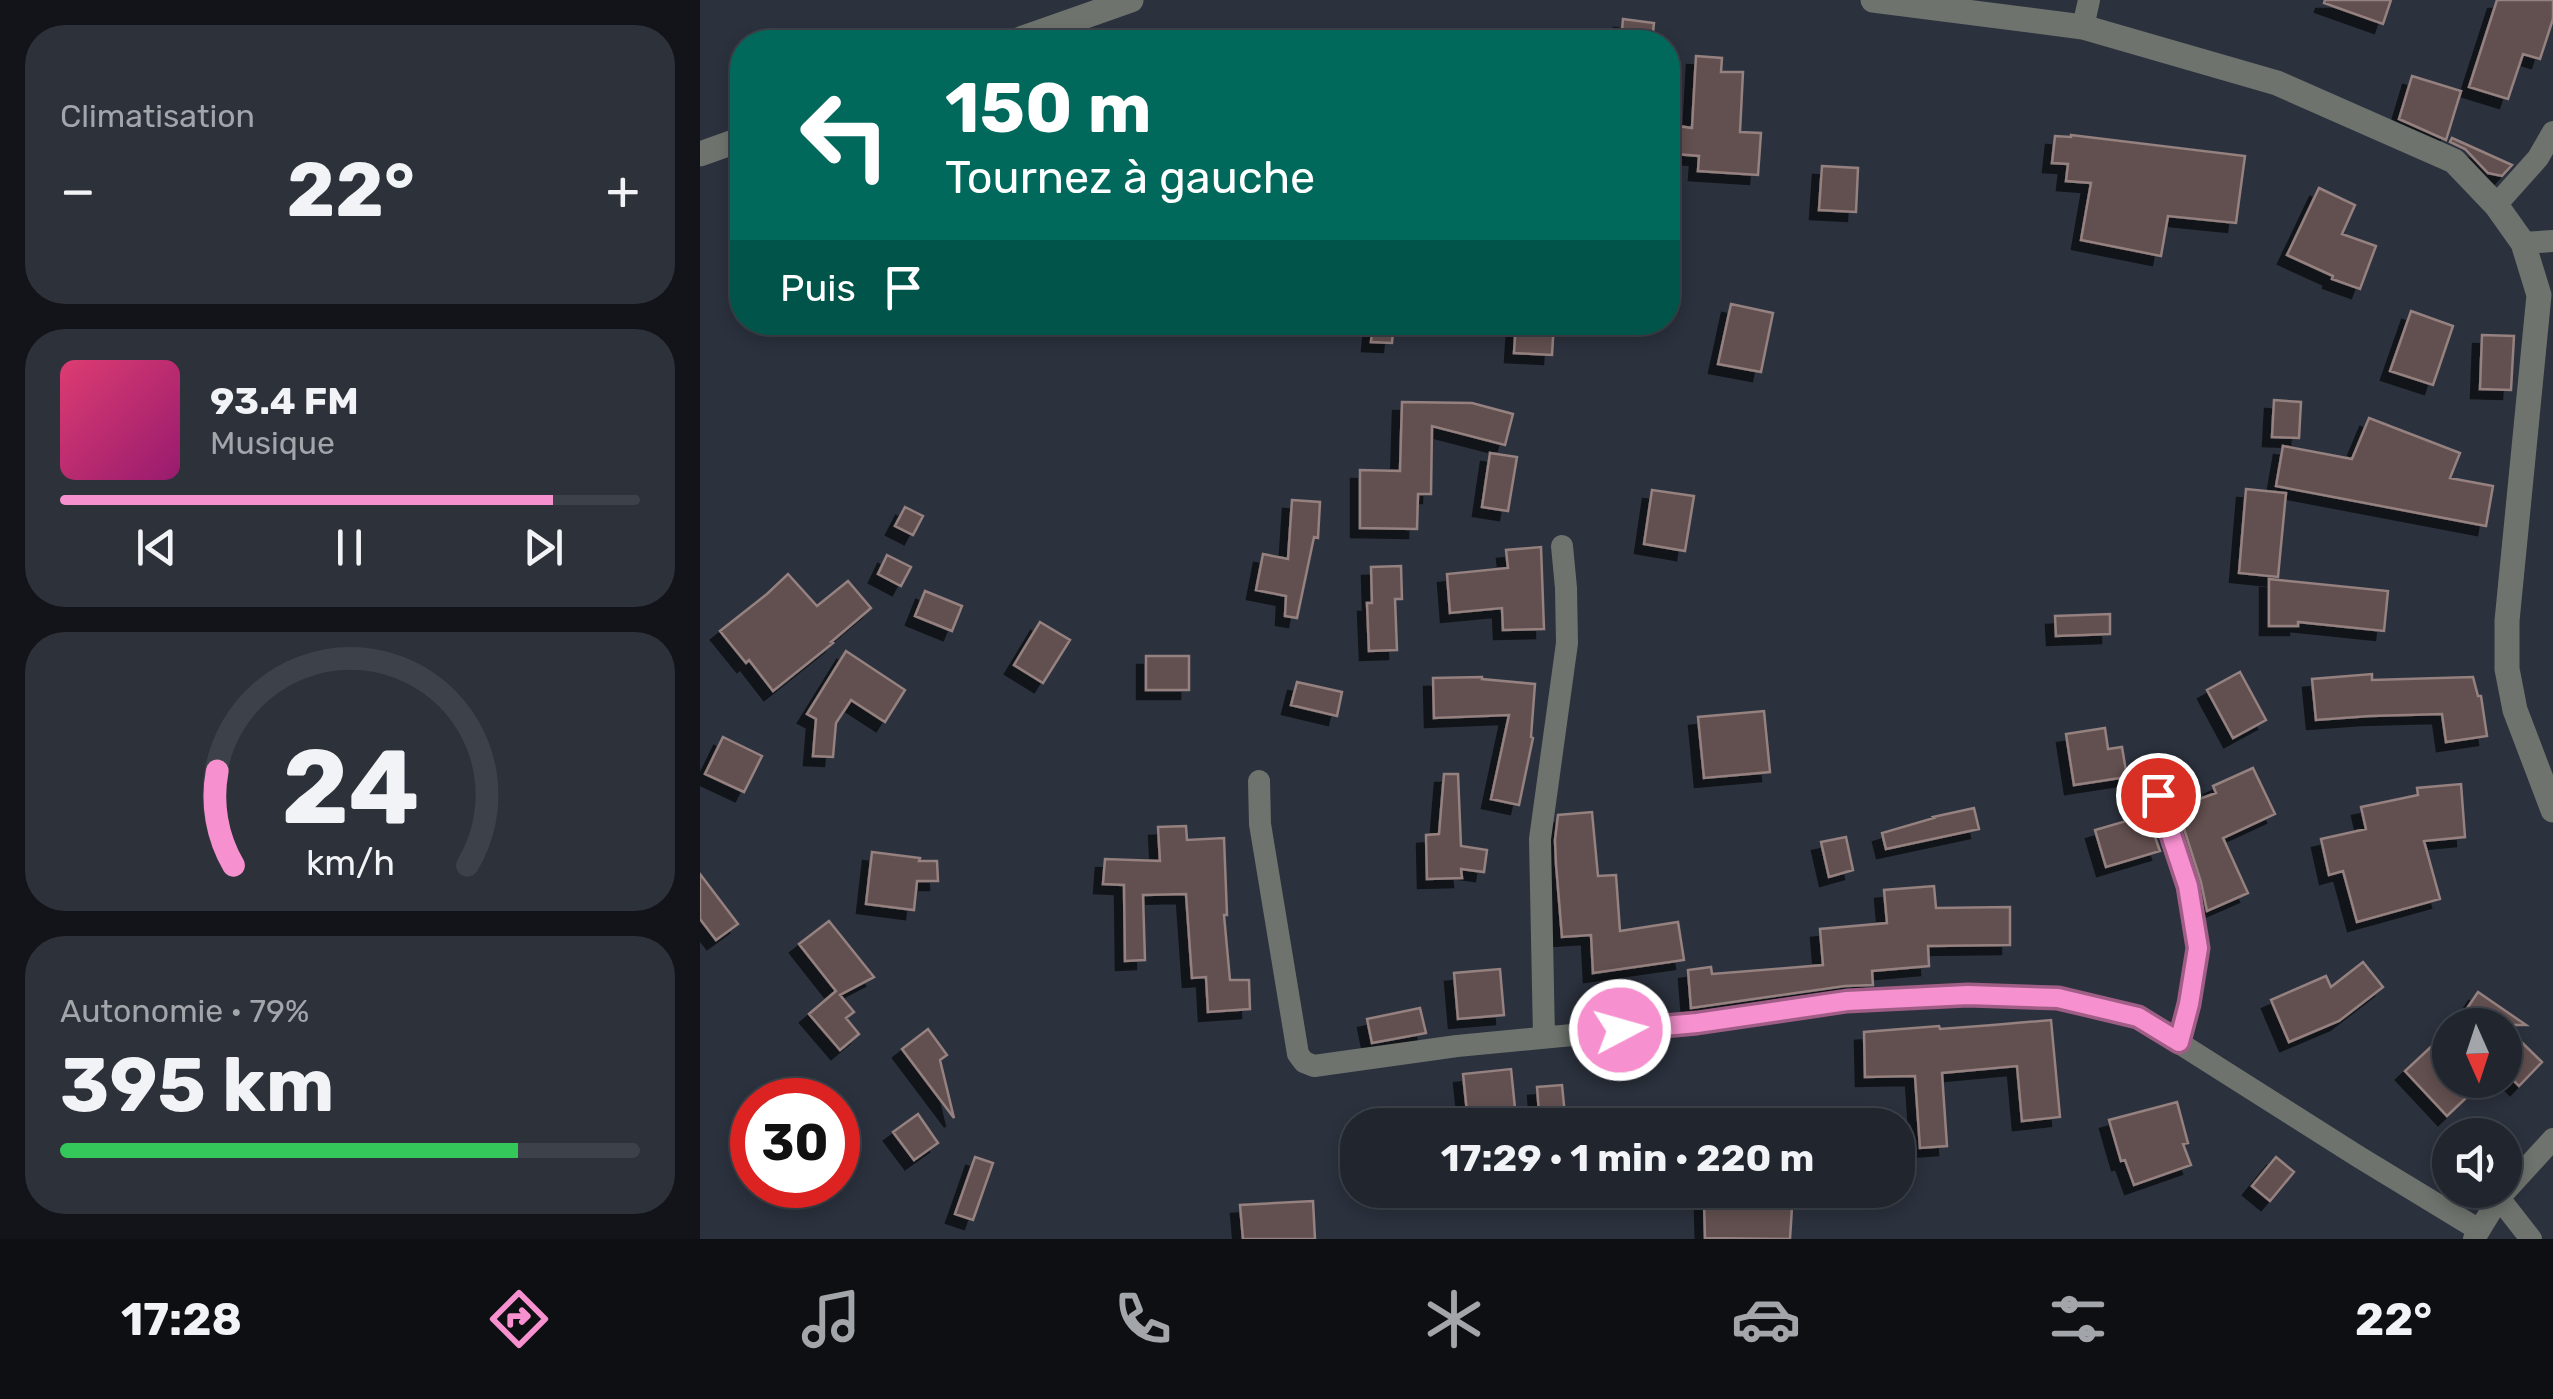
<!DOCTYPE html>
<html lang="fr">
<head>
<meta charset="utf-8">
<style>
  :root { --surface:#20252e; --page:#2d313a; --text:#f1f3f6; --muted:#a2a5aa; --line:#3d424a; --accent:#f690cf }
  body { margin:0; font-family:Rubik,sans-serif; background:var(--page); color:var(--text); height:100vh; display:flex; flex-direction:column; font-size:38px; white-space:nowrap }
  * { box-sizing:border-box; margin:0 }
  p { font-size:32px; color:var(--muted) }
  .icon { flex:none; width:55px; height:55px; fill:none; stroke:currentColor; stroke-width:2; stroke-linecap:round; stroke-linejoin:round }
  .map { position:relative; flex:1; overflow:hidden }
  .panel { display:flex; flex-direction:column; gap:25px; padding:25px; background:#121419; width:700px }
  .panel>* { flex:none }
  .top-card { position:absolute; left:30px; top:30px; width:950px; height:305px; border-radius:40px; box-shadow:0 5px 15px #0003,0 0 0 2px var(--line); background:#00695c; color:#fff; overflow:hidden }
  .needle { width:65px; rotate:177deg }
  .controls { position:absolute; left:1732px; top:1008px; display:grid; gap:20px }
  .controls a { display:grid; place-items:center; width:90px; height:90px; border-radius:50%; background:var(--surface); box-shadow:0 5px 15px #0003,0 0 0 2px var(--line); font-size:50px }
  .speed { position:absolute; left:30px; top:1078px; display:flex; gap:20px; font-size:50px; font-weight:700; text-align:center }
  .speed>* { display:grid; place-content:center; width:130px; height:130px; border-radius:50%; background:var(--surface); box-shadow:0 5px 15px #0003,0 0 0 2px var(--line); line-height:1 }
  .speed .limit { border:15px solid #d22; background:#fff; color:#111 }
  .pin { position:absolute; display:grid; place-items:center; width:85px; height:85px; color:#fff; margin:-42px; border:5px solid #fff; border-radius:50%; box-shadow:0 2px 10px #0007 }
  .me { position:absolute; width:110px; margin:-55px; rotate:84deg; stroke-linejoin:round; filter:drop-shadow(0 0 8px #0008) }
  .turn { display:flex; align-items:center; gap:35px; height:210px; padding:0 50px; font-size:45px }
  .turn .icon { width:130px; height:130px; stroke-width:2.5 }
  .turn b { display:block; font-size:70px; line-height:85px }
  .then { display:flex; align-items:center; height:95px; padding:0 50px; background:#0003; gap:20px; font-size:38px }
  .big { font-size:75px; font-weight:700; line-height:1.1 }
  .panel .widget { flex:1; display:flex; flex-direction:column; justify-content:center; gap:15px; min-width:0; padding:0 35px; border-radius:40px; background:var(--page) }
  .panel .dial { align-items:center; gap:0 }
  .dial svg { height:260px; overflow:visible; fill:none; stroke:var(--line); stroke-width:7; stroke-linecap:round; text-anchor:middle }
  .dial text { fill:var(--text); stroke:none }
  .song { display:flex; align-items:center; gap:30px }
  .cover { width:120px; height:120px; border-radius:15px; background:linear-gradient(135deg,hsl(340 70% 55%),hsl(320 70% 35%)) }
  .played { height:10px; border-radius:5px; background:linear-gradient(90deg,var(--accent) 85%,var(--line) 85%) }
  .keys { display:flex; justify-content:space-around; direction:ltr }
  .heat { display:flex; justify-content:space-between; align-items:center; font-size:55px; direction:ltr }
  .charge { height:15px; border-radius:8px; background:linear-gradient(90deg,#34c759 79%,var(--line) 0) }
  .trip { position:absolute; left:640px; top:1108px; width:575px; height:100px; border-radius:40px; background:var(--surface); box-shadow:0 5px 15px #0003,0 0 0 2px var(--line); font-weight:700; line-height:100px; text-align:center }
  .tabs { display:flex; height:160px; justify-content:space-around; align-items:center; background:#0d0f12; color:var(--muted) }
  .tabs .icon { width:70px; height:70px }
  .tabs .active { color:var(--accent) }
  .tabs b { font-size:45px; color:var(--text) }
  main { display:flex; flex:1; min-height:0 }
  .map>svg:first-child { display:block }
  .building { fill:#62504f; stroke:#95817f; stroke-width:2.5; filter:url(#shadow) }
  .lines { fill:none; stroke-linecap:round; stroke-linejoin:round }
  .minor { stroke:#6e736d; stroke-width:22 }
  .tertiary { stroke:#6e736d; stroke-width:25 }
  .route-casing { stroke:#a05e87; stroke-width:25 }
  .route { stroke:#f690cf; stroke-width:18 }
</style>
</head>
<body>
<main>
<section class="panel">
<div class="widget"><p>Climatisation</p>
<div class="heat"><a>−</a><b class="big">22°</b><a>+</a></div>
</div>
<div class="widget">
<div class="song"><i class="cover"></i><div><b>93.4 FM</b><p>Musique</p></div></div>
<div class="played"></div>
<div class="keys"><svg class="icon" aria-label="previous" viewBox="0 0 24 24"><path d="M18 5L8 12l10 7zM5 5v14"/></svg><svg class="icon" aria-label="pause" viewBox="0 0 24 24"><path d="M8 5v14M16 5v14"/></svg><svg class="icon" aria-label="next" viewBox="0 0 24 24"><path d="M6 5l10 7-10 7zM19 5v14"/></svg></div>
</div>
<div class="widget dial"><svg viewBox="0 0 100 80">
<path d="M14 69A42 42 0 1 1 86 69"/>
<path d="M14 69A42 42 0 0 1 9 40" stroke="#f690cf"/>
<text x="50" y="56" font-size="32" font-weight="700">24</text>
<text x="50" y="72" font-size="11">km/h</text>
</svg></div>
<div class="widget"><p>Autonomie · 79%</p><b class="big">395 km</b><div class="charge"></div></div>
</section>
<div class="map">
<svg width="1853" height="1239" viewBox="0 0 1853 1239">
  <defs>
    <filter id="shadow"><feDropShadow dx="-9" dy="9" stdDeviation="0" flood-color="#0009"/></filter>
  </defs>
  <rect width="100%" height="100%" fill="#2b313d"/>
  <path class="building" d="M1625,0h66l-8,24 -59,-21z
    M1797,0h56v19l-13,40 -17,-5 -15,45 -39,-12z
    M923,19l31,4 -2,19h-31z
    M996,56l26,2 -1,14h22l-3,60 21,1 -3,42 -60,-4 1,-15 -23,-2 2,-28 14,2z
    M1712,76l49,15 -15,49 -47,-21z
    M1371,135l174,21 -9,67 -68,-7 -7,40 -80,-16 10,-57 -25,-2 2,-17 -16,-1 3,-27 16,1z
    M1752,138l60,27 -10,11 -14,-3 -23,-24 -15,-7z
    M1122,166l36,2 -2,44 -37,-2z
    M1619,188l36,17 -13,29 34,12 -16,43 -28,-10 1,-3 -46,-21z
    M1031,304l42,9 -12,59 -43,-8z
    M1711,311l42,15 -20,59 -43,-14z
    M673,322h21l-2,21 -21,-1z
    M816,322h38l-2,33 -38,-2z
    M1782,335l32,1 -3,54 -31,-1z
    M1574,400l27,2 -2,36 -27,-1z
    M702,402l70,1 41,11 -8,31 -73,-19 -1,68h-13l-1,35 -57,-1v-58l40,1z
    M1669,418l91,35 -10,25 43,8 -7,40 -210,-40 7,-40 69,13z
    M790,453l27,4 -9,54 -26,-4z
    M1546,489l40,4 -8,84 -39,-4z
    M952,490l42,6 -9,55 -41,-7z
    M592,500l28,2 -2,36 -4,-1 -17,81 -12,-2 1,-20 -30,-6 7,-36 25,5z
    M205,507l18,9 -10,19 -18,-9z
    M841,547l3,82 -41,1 -1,-22 -52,5 -3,-39 61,-6 -2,-18z
    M187,555l24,12 -10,19 -23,-12z
    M701,566l1,33h-7l2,51 -28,1 -2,-48h5l-1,-36z
    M88,574l29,32 31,-25 23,27 -40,34 2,1 -60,48 -24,-31 -3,3 -26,-32 47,-37z
    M1569,579l119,12 -4,40 -86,-9v4h-29z
    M225,591l37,15 -10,25 -37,-15z
    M1410,614v20l-54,2 -1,-20z
    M340,622l30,18 -27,43 -29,-18z
    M146,651l59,39 -20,32 -34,-22 -15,23 -3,34 -20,-1 3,-37 -9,-5z
    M446,656h43v34h-43z
    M1540,672l26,48 -33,18 -26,-48z
    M1672,674v6l101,-3 5,19h3l6,40 -41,6 -4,-28 -72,2 -54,4 -4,-41z
    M782,677v2l53,5 -4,53 2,1 -14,67 -28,-6 18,-84 -75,3 -1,-40z
    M597,682l45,10 -5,24 -46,-11z
    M1064,711l6,61 -66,6 -6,-61z
    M1405,728l3,21 14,-2 5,30 -53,8 -8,-51z
    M23,737l39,19 -18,36 -39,-18z
    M1553,768l22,46 -52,24 25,55 -41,18 -6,-29 -24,-75 39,-14 -3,-7z
    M744,774h14l3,72 26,4 -3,22 -23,-3 1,9 -35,1 -1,-44 13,-1z
    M1761,784l4,53 -41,4 16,58 -83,23 -14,-51 -14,4 -8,-36 45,-10 -5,-22 57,-12 -1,-7z
    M1274,808l5,21 -93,20 -4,-16 52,-15 -1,-1z
    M892,812l6,64 18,-1 4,56 58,-9 6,38 -91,13 -2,-38 -29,2 -6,-73 -1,-24 3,-25z
    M1448,817l12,34 -54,16 -11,-37 38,-11 1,3z
    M486,826l1,14 37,-2 3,77h-3l6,65h19l1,29 -42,3 -2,-35 -14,1 -6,-84 -43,1 2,65 -20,1 -1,-76 -21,-1 2,-25 55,2 -2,-34z
    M1146,837l7,33 -24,7 -8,-35z
    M172,852l48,6 -1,3h18l1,20h-21l-3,29 -48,-6z
    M0,874l38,50 -22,16 -16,-21z
    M1234,886l2,22 74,-1v38l-82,1 1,20 -57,5 1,14 -28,1 -154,22 -3,-38 23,-3 1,7 111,-9 -3,-36 67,-6 -3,-33z
    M129,921l45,56 -34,18 14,17 -8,6 13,16 -19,16 -31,-36 27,-23 -37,-47z
    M1663,962l20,25 -44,34 -50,21 -18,-42 55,-24 5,11z
    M800,969l4,46 -46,4 -4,-46z
    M1778,992l48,33h-70z
    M720,1008l6,25 -54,10 -5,-24z
    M1351,1020l9,97 -38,4 -5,-55 -75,7 5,73 -27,2 -5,-72 -50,1 -1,-45 75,-6 1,3 53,-4z
    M1805,1026l37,36 -23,24 -14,-14z
    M228,1029l19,26 -7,5 14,58 -52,-69z
    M1734,1044l16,17v19h35l-38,36 -42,-45z
    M811,1069l4,39 -48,4 -4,-38z
    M862,1085l4,40h-26l-3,-38z
    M1477,1102l11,41 -5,1 8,21 -57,20 -9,-25 -4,1 -12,-41z
    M218,1114l20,29 -24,17 -21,-28z
    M275,1157l18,6 -20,57 -18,-6z
    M1576,1157l18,15 -24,29 -18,-15z
    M613,1201l2,38h-72l-3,-34z
    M1004,1202h50v2l38,3 -2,32 -85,-1z"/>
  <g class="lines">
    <path class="minor" d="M1383,27l6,-27
      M1796,205l42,-47 15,-26
      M1823,243l30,-2
      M559,781l1,43 38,230 6,8 10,4 143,-20 240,-23 150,-22 121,-6 90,3 80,19 221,140 120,73
      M1457,795l30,91 11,62 -9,56 -10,38
      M844,1037l-4,-198 27,-196 -1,-55 -4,-42
      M1799,1198l32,41
      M1774,1239l25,-41 54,-59"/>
    <path class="tertiary" d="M1173,0l210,27 194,56 177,78 42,44 27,38 16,52 -32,326v48l8,41 38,100
      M312,42l119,-42
      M0,154l42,-15"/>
  </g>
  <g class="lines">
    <defs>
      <path id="route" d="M920,1030l77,-7 150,-22 121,-6 90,3 80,19 41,25 10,-38 9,-56 -10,-62 -30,-91"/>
    </defs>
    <use href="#route" class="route-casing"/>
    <use href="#route" class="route"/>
  </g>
</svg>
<div class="controls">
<a><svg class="needle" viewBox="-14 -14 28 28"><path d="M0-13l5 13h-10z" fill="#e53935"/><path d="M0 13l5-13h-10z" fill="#a2a5aa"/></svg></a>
<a><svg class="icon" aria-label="sound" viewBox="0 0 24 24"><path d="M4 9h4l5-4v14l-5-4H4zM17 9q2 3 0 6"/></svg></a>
</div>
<div class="speed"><div class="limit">30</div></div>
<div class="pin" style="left:1458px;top:795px;background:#d93025"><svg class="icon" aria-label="arrive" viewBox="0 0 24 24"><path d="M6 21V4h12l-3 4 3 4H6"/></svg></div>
<svg class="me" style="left:920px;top:1030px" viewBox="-20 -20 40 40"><circle r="17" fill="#f690cf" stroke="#fff" stroke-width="3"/><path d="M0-11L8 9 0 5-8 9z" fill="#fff"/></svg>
<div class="trip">17:29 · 1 min · 220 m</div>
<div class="top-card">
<div class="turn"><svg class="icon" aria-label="left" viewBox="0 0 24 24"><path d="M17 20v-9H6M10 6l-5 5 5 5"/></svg><div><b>150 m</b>Tournez à gauche</div></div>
<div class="then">Puis<svg class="icon" aria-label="arrive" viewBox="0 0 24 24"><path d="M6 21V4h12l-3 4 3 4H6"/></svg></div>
</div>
</div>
</main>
<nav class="tabs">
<b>17:28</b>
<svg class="icon active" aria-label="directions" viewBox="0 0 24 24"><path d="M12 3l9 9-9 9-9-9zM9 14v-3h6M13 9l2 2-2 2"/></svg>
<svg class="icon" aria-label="music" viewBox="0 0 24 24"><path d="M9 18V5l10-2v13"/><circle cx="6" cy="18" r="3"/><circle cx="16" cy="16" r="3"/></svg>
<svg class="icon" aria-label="phone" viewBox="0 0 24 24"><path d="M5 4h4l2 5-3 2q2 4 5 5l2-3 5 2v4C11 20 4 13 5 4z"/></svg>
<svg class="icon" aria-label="climate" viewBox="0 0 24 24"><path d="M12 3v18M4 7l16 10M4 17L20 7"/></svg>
<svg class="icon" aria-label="car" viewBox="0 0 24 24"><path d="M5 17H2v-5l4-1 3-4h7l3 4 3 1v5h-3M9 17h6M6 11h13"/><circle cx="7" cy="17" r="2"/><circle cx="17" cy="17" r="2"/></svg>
<svg class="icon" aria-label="filters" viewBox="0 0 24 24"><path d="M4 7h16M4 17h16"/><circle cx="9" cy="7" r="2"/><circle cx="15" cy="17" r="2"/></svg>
<b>22°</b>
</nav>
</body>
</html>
